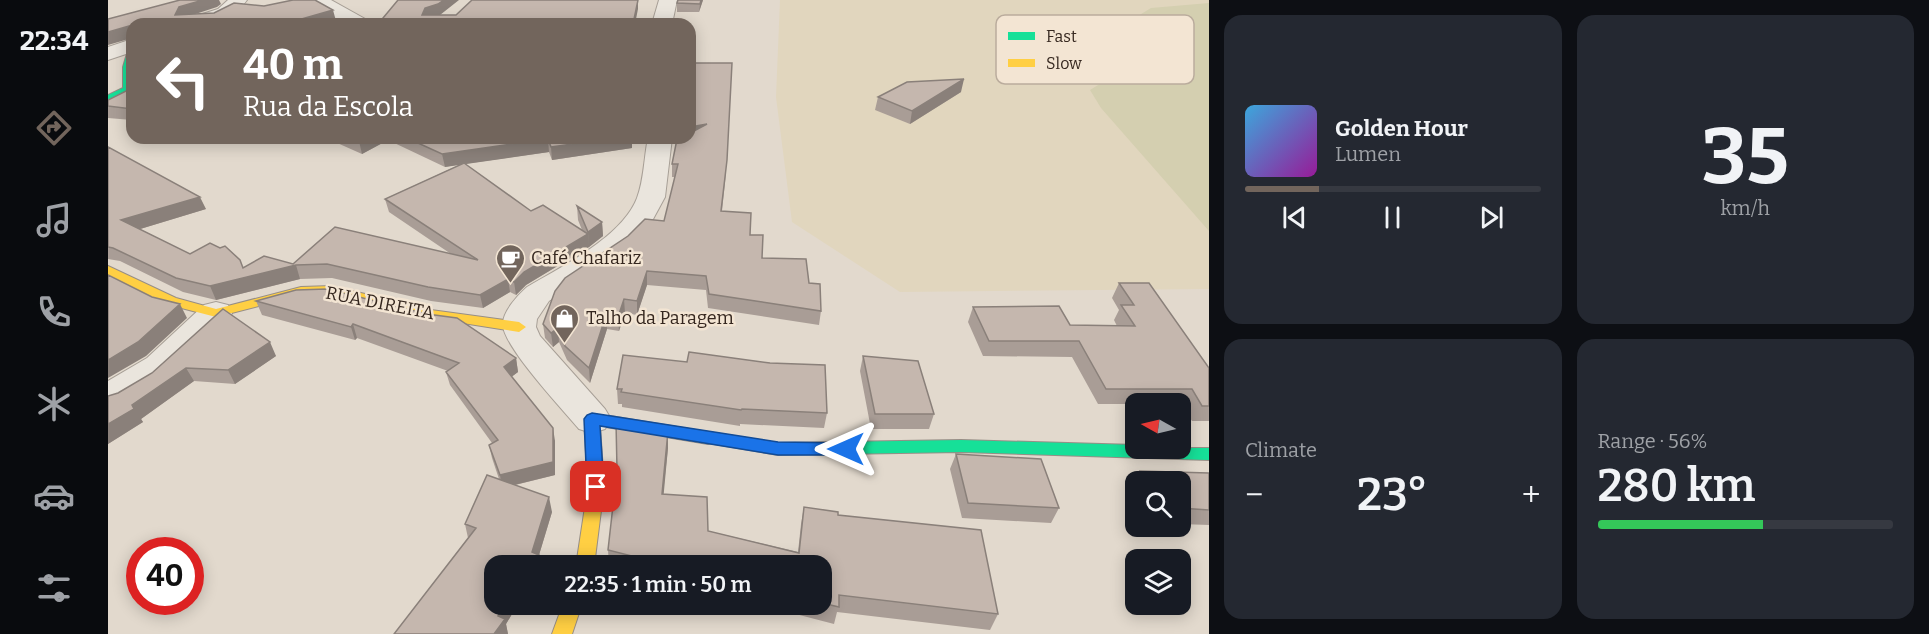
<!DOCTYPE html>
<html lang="en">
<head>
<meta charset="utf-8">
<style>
  :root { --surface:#171b24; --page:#242831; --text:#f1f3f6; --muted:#9ea1a6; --line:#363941; --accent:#72655c }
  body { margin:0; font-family:Bitter,serif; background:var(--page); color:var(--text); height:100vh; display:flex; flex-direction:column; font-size:22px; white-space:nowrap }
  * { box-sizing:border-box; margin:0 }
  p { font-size:20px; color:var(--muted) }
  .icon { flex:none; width:33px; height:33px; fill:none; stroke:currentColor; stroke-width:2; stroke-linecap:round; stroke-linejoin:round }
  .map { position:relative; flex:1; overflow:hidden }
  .panel { display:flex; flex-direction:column; gap:15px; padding:15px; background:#0d0f14; width:720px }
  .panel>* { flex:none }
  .hud { position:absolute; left:18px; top:18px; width:570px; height:126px; border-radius:18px; box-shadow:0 3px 15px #0003; background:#72655c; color:#fff; overflow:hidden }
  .needle { width:39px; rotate:278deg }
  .tools { position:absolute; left:1017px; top:393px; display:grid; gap:12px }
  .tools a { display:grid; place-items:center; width:66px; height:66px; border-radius:12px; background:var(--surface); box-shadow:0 3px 15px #0003; font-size:30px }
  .speed { position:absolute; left:18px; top:537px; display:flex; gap:12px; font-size:30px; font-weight:700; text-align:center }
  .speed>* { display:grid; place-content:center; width:78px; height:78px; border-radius:50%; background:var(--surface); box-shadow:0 3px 15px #0003; line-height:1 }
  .speed .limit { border:9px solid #d22; background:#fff; color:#111 }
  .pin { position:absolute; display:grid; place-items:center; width:51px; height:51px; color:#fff; margin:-26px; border-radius:12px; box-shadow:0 3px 9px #0006 }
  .me { position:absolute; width:66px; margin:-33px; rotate:270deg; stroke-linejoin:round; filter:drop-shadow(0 0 4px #0008) }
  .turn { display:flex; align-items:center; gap:21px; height:126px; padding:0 18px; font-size:27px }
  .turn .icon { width:78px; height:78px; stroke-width:2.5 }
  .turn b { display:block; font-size:42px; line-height:51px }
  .big { font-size:45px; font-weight:600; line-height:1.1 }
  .panel .tile { flex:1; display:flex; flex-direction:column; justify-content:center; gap:9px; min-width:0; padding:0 21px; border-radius:18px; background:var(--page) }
  .panel .dial { align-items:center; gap:0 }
  .dial b { font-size:78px; line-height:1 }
  .song { display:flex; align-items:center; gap:18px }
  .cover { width:72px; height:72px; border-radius:9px; background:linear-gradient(135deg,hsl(200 70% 55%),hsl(300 70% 35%)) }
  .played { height:6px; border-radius:3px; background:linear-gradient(90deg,var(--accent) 25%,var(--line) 25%) }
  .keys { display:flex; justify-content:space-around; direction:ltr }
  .heat { display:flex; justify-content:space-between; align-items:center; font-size:33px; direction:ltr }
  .charge { height:9px; border-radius:4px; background:linear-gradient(90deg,#34c759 56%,var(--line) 0) }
  .panel .tiles { flex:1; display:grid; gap:15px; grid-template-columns:repeat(2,1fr) }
  .trip { position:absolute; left:376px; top:555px; width:348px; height:60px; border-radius:18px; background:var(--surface); box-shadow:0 3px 15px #0003; font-weight:600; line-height:60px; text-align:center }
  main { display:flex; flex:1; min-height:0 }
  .tab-bar { display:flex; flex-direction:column; width:108px; justify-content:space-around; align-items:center; background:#090b0e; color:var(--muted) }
  .tab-bar .icon { width:42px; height:42px }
  .tab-bar .on { color:var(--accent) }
  .tab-bar b { font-size:27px; color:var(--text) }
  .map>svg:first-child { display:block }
  .farmland { fill:#e1d6be }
  .green { fill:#d4cfb0 }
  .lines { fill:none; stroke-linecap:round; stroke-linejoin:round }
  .street-casing { stroke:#a79f96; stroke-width:2 }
  .fast-casing { stroke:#978e86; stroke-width:2 }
  .slow-casing { stroke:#978e86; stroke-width:2 }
  .street { fill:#eae5dd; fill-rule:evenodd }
  .fast { fill:#16e098; fill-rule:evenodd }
  .slow { fill:#ffcf43; fill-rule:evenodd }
  .wall { fill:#a99d96 }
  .shaded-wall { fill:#8a807a }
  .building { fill:#c5b7ae; stroke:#8a807a; stroke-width:1.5 }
  .route { fill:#1a73e8; stroke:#114b97; stroke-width:1.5 }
  .labels { text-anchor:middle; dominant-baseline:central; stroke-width:5; stroke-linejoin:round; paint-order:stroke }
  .poi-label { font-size:18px; fill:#35271f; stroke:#f3e5d3; text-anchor:start }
  .street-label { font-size:18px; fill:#35271f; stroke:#f3e5d3 }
  .key { fill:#f3e5d3; stroke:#baac9d; stroke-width:1.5 }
  .key-label { font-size:16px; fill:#35271f }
</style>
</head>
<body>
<main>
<nav class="tab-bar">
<b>22:34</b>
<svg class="icon on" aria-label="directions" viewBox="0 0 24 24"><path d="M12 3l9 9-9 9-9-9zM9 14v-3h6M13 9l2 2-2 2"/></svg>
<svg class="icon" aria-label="music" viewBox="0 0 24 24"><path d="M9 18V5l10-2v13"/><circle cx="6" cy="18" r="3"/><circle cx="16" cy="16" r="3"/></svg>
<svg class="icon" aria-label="phone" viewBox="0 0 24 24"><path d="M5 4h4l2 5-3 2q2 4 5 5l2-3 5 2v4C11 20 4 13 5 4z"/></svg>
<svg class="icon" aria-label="climate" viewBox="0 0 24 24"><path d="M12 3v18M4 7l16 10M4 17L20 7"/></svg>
<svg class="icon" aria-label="car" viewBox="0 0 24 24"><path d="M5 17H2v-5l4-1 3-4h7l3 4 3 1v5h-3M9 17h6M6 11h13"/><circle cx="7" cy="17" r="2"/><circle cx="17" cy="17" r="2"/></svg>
<svg class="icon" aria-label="filters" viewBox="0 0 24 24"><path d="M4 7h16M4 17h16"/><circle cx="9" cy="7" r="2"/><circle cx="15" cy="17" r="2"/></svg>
</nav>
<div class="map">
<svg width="1101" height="634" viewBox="0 0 1101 634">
  <rect width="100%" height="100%" fill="#e2d9cd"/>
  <path class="farmland" d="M672,0h429v289l-309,3 -108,-70 -16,-125z"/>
  <path class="green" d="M1101,3v228l-108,-123 -11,-18 57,-35 -14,-36 18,-11z"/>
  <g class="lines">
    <defs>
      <path id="street" d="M120,0h19c-17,24 -39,24 -66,24l3,-4 34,-11z
        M200,0h23l36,20 3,4h-24l-35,-20z
        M551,0h18l-5,24h-20z
        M24,39v13l-24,8v-13z
        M540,138h24l-7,59 -13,24 -25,27 -78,53 -12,18 -1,8 4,9 65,73 6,10 -6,10 -13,4 -13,-4c-16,-19 -76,-83 -76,-104 -1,-13 15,-30 24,-38 34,-20 95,-50 110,-89 7,-18 7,-41 11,-60z
        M108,302l12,3 4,8 -4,8c-35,34 -71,76 -120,90v-30l39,-23 57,-53z"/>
      <path id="fast" d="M24,47v43l-24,11v-6l15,-7v-21l5,-17z
        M600,432l70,11 183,-3 175,5v3h73v12l-248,-8 -183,3 -76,-13 -2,-4 2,-4z"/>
      <path id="slow" d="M0,266l68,32 40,11 85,-22 31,-1 99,24 88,12 7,5 -7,5 -88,-14 -99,-24 -31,1 -85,22 -50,-13 -58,-29z
        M484,413l116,19 6,2 2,4 -2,4 -6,2 -108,-18 4,61 -10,79h-18l12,-79 -4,-68 3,-4z
        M455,604h19l-10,30h-20z"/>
    </defs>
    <use href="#street" class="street-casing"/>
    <use href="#fast" class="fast-casing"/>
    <use href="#slow" class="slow-casing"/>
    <use href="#street" class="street"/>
    <use href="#fast" class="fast"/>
    <use href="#slow" class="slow"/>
  </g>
  <path class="wall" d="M595,0l-4,12h-22v-9z
    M24,88v32l-24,-2v-12z
    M853,92l-51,32 -35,-14 3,-13z
    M218,138h306v10l-80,12 -3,-8 -85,12 67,47 51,19 -4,-10 -1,-14 25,16 1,14 -14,11 -63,38 -10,10 -6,-3 -27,16 -52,-7 -99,-23 -32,1 -84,21 -33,-8 -63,-31 -12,-2v-112l98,62 -66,20 50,25 53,14 208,-14 -62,-42 -4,-13 76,-35 -16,3 -57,-27 -26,14z
    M568,138h14l36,35 -4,38 28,24 12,23 47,25 12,28 -2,14 -111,-17 -2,-18 -59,-5 -10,30 -12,-2 -6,18 -12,-2 -17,54 -23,-23 -8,-18 -6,5 -8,-9 -2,-14 121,-103 11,-44h-3v-13l5,-23z
    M1011,283l90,85v53h-17l-12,-17h-82l-26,-47 -89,-1 -15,-34 5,-15 97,18 47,1 -3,-6 5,-10 -7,-12z
    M148,301l260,57 2,14 -7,5 44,64v34l-40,10 37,27 -13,43 -44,49h23l-12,20 2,10h-114l74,-96 -3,-14 34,-45 -7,-21 -3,-13 3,-2 -42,-58 -4,-13 2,-1 -91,-33 -2,2 -93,-25z
    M115,309l53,47 -41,28 -41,-3 -53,38 2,3 -35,22v-48l10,-3 34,-20z
    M755,356l71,58 -5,15h-58l-11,-58z
    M509,389l210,24 -3,15 -84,-4v2l-118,-19v-3h-4z
    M560,431v17l-5,46 45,37 90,21 3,-28 3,-17 34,8 160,99 -8,16 -153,-18 -3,12 -77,-20h65v-38h-213l-1,-16z
    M848,454l103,54 -8,15 -89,-5 -12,-49z
    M1032,471l69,2v52l-29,-1v-42h-44v14l-5,-10z"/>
  <path class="shaded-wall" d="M95,0h16l2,4 -4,3 -34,11 -8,-3 4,-8z
    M336,0h15l-19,15h-18l3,-7z
    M530,0v9l-3,15h-2z
    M593,0h2l-4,12 1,-8z
    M225,10l3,11 -12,3h-33v-2z
    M21,26l3,12 -24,7v-13z
    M856,79l-3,13 -51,32 2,-13z
    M599,124v13l-31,4v-3h14v-11z
    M258,138h22v2l-26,14 -3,-13z
    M507,138h17v10l-80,12 -1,-13z
    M440,139l1,13 -104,15 -3,-13z
    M92,197l6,12 -79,24 -6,-13z
    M494,222l1,14 -14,11 -1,-15z
    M480,234l1,13 -63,38 -10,10 -2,-13 10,-10z
    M188,265l4,14 -84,21 -6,-14z
    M539,271v14l-10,30v-14z
    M400,279l2,13 -27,16 -3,-13z
    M516,299l1,14 -6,18 -1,-14z
    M72,304l7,14 -41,38 -38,22v-18z
    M498,315l1,14 -17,54 -1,-15z
    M245,324l4,14 -2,2 -4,-13z
    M450,328l1,14 -6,5 -2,-14z
    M162,342l6,14 -41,28 -7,-14z
    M408,358l2,14 -12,9 -2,-14z
    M78,368l8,13 -53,38 2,3 -35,22v-20l24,-19z
    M445,428l2,13v34l-53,13 -2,-13z
    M560,431v17l-6,64v-18z
    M441,497l3,15 -13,43 1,11h-8v-14z
    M397,604h13l-12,20 2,10h-14l4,-18z"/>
  <path class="building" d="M72,0h23l-24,7 -4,8 39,-2 20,-10 30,3 29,-6h22l18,10 -42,12 3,2h-162v35l-3,-2v-31l-21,6v-13z
    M290,0h46l-6,4 -13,4 -3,7h34l16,-15h166l-5,24h-255z
    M570,0h23l-1,4 -23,-1z
    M582,63h42l-5,97 -6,51 30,2 -1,22h13l-1,23 44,1 3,24 11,1 1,27 -112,-17 -3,-18 -59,-5 -10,30 -13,-2 -6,18 -12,-2 -17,53 -24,-22 -7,-18 -7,5 -8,-9 12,-33 10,-13 63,-42 17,-17 19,2 14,-57h-6l5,-25 13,-1v-5l17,-9 -17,3z
    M856,79l-52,32 -34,-14 29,-15z
    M24,88v21l-24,-3v-6z
    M243,138h15l-7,3z
    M299,138h208l-64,9 -3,-8 -106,15z
    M0,147l92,50 -79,23 69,34 20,-11 10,5 5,-2 15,14 3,8 21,-12 29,8 42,-37 143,33 -93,-61 79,-36 67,48 12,-6 45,29 -64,38 -10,10 -6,-3 -28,16 -52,-8 -101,-23 -31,1 -86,21 -34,-8 -63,-30 -5,-1z
    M469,206l25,16 -14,10z
    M0,275l44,22 28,7 -42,38 -30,18z
    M1011,283h30l60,85v38h-7l-10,-17h-86l-27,-48h-90l-16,-34 86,-1 11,19 65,1 -14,-21h13z
    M219,289l100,25 30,4 59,40 -12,9 49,61v34l-53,13 -11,-30 9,-5 -52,-68 13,-9 -106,-39 -2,3 -95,-26 40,-11z
    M115,309l47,33 -42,28 -42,-2 -54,37 2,4 -26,15v-28l10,-3 34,-20z
    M581,352l81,11 55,2 2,48 -85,-4 -1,1 -120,-18 1,-3h-5l6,-34 64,7z
    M755,356l55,5 16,53h-59z
    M508,422l52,9 -6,63 45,3 1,34 91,22 5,-46 34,5v3l143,15 17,84 -159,-19v12l-17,-4v-37h-151l-63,-16 9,-80z
    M848,454l85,5 18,49 -91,-5z
    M1032,471l69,2v37l-29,-2v-26h-34z
    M379,475l62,22 -17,55 7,3 -7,11h-37v38h10l-7,12 7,3 -11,15h-100l82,-106 -11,-4z"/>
  <path class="route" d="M484,413l186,29 68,1 5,1 3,5 -3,4 -5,2h-68l-178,-29 4,61 -2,5 -6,2 -6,-2 -3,-5 -3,-68 3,-4z"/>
  <defs>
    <symbol id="cafe-pin" viewBox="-11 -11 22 30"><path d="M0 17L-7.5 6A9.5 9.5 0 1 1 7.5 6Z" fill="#72655c" stroke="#f3e5d3"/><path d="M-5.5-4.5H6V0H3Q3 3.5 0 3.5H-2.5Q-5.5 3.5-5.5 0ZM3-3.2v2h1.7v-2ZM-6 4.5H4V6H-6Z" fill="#fff"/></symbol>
    <symbol id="shop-pin" viewBox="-11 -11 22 30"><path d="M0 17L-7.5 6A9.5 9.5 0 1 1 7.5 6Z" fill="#72655c" stroke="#f3e5d3"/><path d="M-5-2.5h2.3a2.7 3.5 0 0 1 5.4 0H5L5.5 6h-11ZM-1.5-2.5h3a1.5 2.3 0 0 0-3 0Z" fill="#fff"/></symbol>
  </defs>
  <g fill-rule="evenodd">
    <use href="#cafe-pin" x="386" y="242" width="33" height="45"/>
    <use href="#shop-pin" x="440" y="302" width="33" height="45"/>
  </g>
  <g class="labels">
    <g class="poi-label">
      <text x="423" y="258">Café Chafariz</text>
      <text x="478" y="318">Talho da Paragem</text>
    </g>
    <g class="street-label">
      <text transform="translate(272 303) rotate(11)">RUA DIREITA</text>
    </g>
  </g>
  <rect x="888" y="15" width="198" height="69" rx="9" class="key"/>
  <rect x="900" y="32" width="27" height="8" fill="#16e098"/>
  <rect x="900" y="59" width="27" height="8" fill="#ffcf43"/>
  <g class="key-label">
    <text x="938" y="42">Fast</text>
    <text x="938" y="69">Slow</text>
  </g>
</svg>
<div class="tools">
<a><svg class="needle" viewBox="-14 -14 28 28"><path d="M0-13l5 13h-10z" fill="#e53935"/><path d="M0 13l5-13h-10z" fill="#9ea1a6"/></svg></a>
<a><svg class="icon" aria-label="search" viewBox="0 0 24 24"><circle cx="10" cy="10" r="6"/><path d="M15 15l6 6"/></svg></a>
<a><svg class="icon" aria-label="layers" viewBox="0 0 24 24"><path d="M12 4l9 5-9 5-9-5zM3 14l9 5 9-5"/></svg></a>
</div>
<div class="speed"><div class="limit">40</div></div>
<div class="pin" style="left:488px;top:487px;background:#d93025"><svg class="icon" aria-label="arrive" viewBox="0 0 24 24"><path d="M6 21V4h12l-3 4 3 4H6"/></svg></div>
<svg class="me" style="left:738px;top:449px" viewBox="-20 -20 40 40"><path d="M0-17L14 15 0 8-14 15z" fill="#1a73e8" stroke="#fff" stroke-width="4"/></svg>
<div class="trip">22:35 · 1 min · 50 m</div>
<div class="hud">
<div class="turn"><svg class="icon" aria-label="left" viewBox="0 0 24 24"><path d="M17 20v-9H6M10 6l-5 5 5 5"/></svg><div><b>40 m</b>Rua da Escola</div></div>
</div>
</div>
<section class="panel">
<div class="tiles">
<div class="tile">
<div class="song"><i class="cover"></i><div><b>Golden Hour</b><p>Lumen</p></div></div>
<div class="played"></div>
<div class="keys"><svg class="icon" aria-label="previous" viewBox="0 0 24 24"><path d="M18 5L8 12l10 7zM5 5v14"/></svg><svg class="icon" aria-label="pause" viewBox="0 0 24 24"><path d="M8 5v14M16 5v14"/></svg><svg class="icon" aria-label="next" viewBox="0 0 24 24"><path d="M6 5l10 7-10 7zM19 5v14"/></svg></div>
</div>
<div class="tile dial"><b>35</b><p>km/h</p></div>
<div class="tile"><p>Climate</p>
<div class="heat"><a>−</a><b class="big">23°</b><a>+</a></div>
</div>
<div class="tile"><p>Range · 56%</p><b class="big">280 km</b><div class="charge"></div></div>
</div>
</section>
</main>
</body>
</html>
